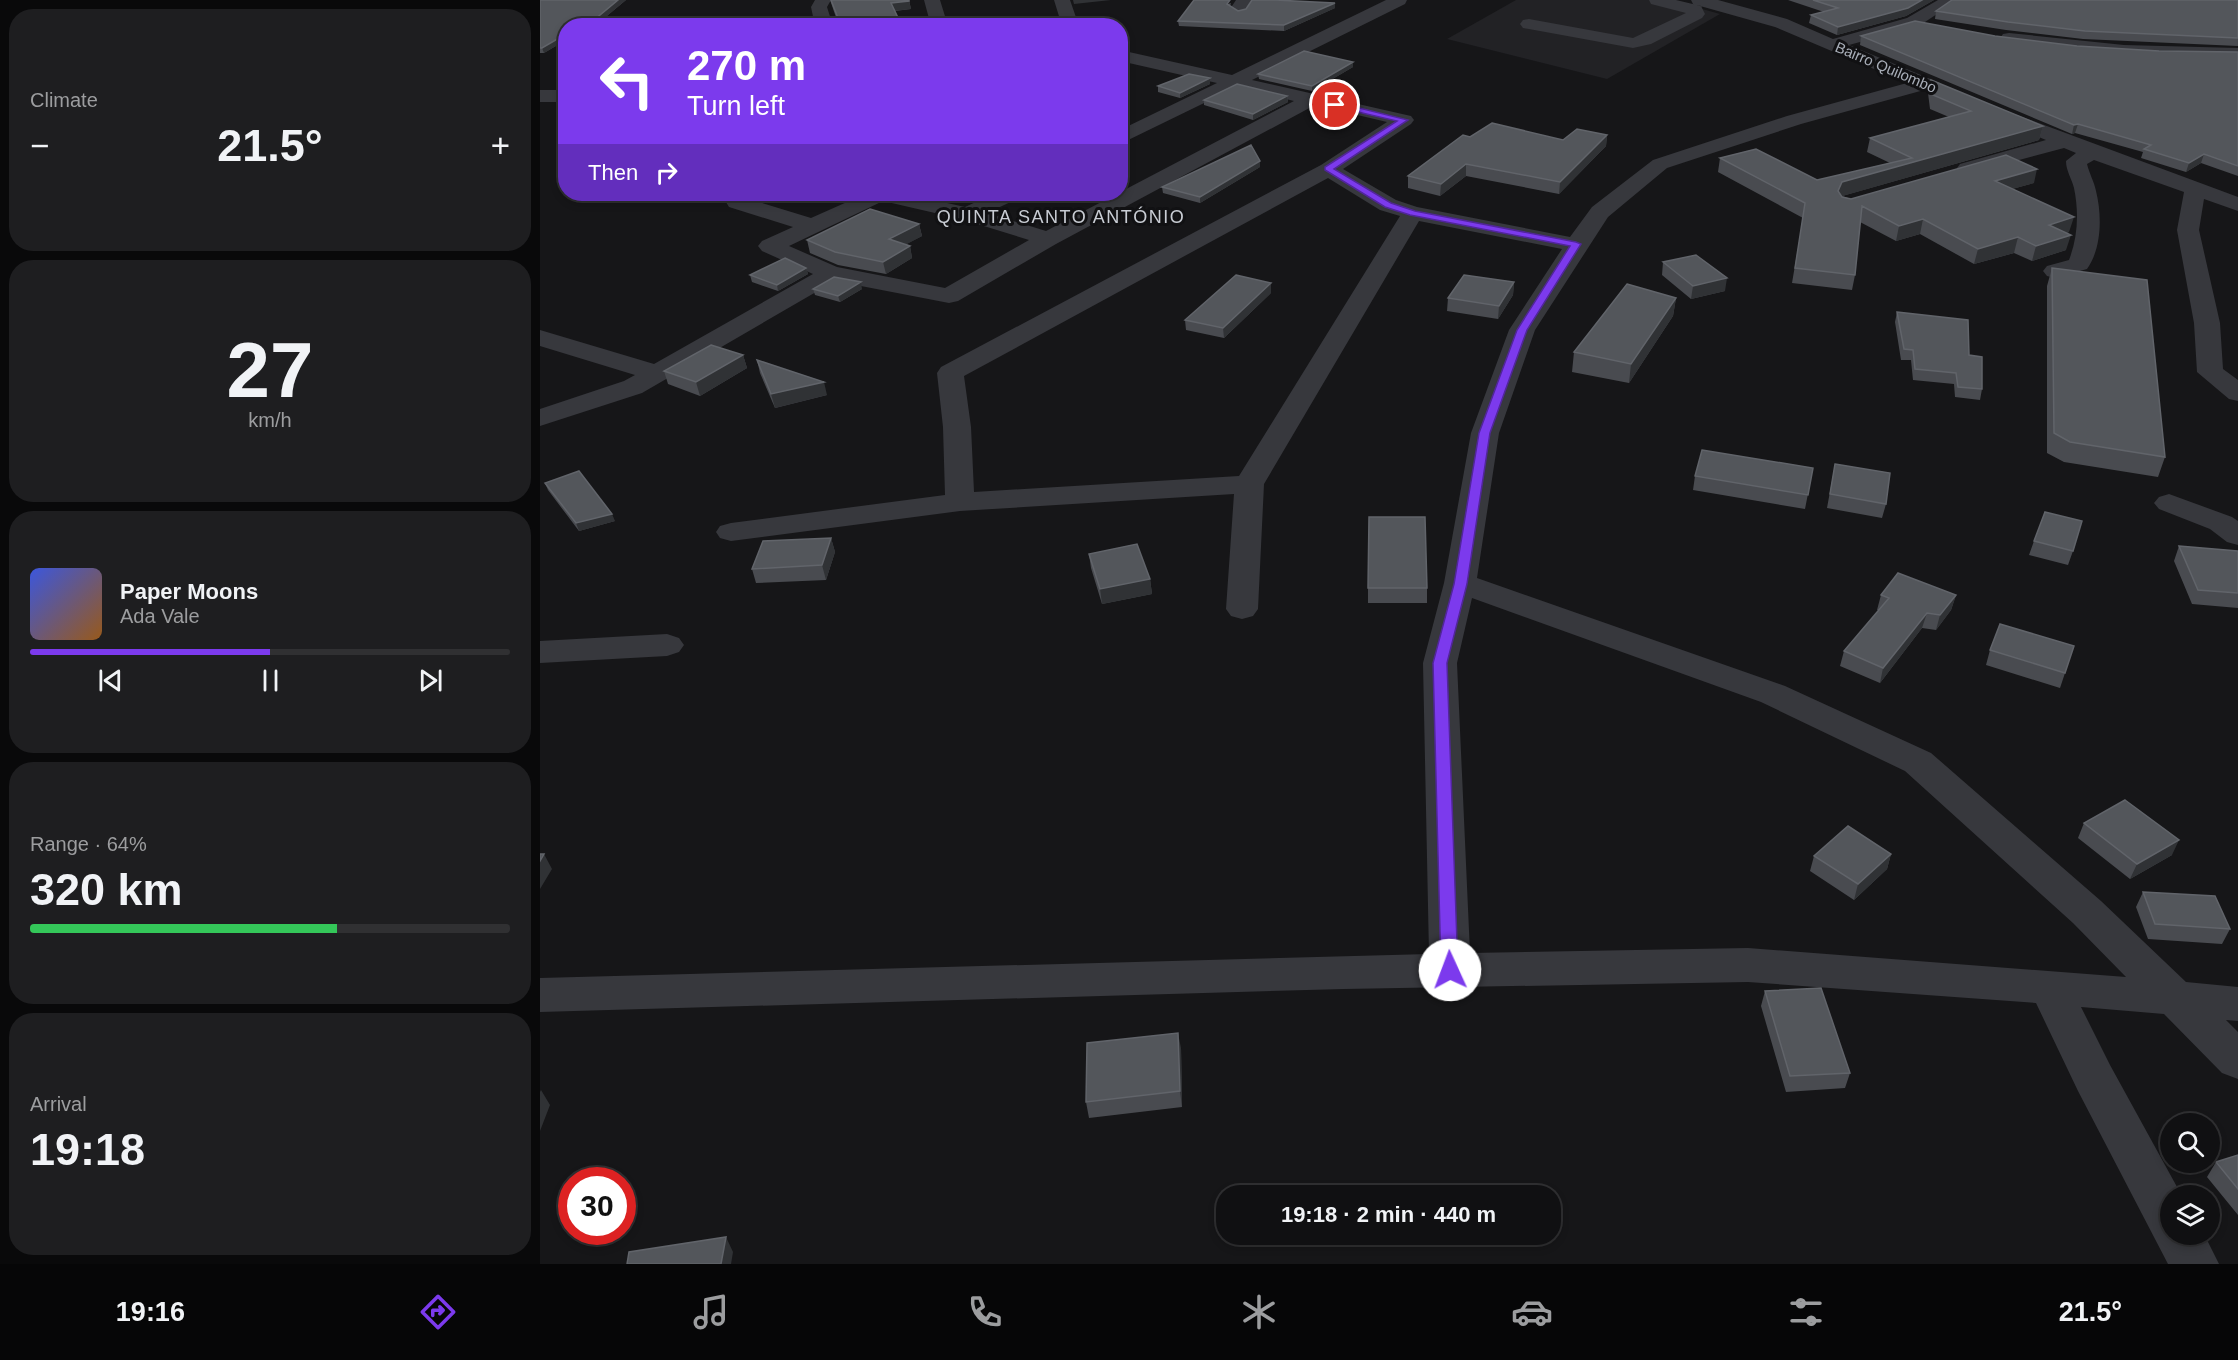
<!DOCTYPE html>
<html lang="en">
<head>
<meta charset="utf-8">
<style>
  :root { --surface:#101012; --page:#1e1e20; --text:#f1f3f6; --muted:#9c9d9f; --line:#303032; --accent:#7c3aed }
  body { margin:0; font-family:Helvetica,sans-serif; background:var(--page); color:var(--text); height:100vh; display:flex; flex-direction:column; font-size:22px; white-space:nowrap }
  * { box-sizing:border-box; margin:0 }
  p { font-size:20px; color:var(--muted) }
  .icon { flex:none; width:33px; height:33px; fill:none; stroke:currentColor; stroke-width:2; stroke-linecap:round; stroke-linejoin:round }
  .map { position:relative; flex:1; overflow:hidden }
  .sheet { display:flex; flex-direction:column; gap:9px; padding:9px; background:#09090a; width:540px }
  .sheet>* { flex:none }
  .banner { position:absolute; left:18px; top:18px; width:570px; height:183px; border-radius:24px; box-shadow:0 3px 9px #0003,0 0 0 2px var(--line); background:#7c3aed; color:#fff; overflow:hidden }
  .tools { position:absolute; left:1620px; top:1113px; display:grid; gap:12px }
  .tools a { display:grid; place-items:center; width:60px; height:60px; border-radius:50%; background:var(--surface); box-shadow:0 3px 9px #0003,0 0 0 2px var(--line); font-size:30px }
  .speed { position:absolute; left:18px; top:1167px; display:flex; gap:12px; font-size:30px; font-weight:700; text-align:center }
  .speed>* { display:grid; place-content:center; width:78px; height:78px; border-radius:50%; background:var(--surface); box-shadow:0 3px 9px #0003,0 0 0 2px var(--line); line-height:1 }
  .speed .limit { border:9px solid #d22; background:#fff; color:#111 }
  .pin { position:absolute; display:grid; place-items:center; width:51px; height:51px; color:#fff; margin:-26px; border:3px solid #fff; border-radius:50%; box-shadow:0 2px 6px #0007 }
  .me { position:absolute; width:66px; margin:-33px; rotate:358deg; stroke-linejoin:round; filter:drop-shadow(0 0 4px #0008) }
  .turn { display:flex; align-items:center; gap:21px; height:126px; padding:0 30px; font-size:27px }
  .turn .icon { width:78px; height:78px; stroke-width:2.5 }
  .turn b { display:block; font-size:42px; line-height:51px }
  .then { display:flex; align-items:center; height:57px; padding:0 30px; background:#0003; gap:12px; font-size:22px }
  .big { font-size:45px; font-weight:700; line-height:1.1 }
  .sheet .tile { flex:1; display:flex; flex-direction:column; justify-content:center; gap:9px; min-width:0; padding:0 21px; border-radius:24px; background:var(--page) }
  .sheet .dial { align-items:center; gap:0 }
  .dial b { font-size:78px; line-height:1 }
  .song { display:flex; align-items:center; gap:18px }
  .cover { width:72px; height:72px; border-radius:9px; background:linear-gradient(135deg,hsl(230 70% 55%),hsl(30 70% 35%)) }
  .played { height:6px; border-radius:3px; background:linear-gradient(90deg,var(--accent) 50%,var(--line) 50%) }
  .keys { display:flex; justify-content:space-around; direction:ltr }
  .heat { display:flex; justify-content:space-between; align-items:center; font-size:33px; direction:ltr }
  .charge { height:9px; border-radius:4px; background:linear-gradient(90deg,#34c759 64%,var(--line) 0) }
  .trip { position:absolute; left:676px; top:1185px; width:345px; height:60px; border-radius:24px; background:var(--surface); box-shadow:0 3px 9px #0003,0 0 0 2px var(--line); font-weight:700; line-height:60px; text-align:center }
  .menu { display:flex; height:96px; justify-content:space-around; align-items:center; background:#060607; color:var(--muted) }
  .menu .icon { width:42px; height:42px }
  .menu .active { color:var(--accent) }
  .menu b { font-size:27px; color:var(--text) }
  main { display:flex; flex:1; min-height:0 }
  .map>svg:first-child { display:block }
  .built { fill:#222225 }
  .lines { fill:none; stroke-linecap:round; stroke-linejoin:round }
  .minor { fill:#37383d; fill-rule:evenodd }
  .wall { fill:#494b50 }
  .shaded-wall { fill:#303235 }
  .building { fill:#53565b; stroke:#61646a; stroke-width:1.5 }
  .route { fill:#7c3aed; stroke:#51269a; stroke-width:1.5 }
  .labels { text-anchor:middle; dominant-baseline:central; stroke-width:6; stroke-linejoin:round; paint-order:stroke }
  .far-street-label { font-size:15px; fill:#a8aeb8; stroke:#111113 }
  .far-quarter-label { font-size:18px; letter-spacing:1.5px; fill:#c9cdd4; stroke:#111113 }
</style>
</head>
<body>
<main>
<section class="sheet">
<div class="tile"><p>Climate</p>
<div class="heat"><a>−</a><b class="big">21.5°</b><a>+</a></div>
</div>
<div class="tile dial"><b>27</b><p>km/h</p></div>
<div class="tile">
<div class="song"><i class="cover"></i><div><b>Paper Moons</b><p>Ada Vale</p></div></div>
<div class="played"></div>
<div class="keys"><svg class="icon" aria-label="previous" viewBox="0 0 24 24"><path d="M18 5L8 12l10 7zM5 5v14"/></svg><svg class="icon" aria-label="pause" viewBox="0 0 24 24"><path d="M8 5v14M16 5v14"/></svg><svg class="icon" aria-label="next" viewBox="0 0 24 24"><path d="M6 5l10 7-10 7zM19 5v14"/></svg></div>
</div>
<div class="tile"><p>Range · 64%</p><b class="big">320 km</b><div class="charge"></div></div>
<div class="tile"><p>Arrival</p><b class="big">19:18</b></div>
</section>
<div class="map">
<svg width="1698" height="1264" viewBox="0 0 1698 1264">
  <rect width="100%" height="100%" fill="#161618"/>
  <path class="built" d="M976,0h154l50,14 -113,65 -160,-40z"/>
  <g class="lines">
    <path class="minor" d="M275,0h16l-4,7 6,19h-18l-4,-19z
      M384,0h16l8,26h-17z
      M514,0h16l9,26h-17z
      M696,0h17l-9,13 -6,1 -8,-5z
      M846,0h21l-2,4 -153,76 159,36 3,4 -3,4 -68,45 53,31 21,7 153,30 22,-30 61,-47 134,-44 120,-33 -132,-56 -82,-23 -2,-4h27l69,19 46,20 74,-21 31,-18h20l-39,26 -70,19 91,38 2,4 -2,4 -7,2 -9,-3 -123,34 -134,44 -59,49 -73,113 -36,103 -22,145 308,108 146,67 170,148 85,81 52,5v34l-12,-1 12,12v47l-16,-6 -58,-59 -83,-7 29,58 72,131h-12v38h34l15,30h-51l-90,-173 -42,-88 -288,-21 -404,7 -804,23v-34l889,-24 -6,-291 21,-80 27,-150 38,-103 53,-81 -143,-28 -155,263 -6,125 -5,7 -11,3 -11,-3 -5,-7 8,-115 -274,17 -229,30 -11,-3 -4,-6 4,-6 11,-3 214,-28 -2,-68 -6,-54 4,-6 380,-202 66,-43 -72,-17 -259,139 -98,57 -9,2 -114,-22 -193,112 -102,33v-17l84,-28 11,-6 -95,-29v-16l114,34 159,-90 -51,-23 -4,-5 4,-5 31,-14 -64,-20 -3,-5 5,-8h20l-2,5 62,19 54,-24h42l58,13 28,-13h26l-2,5 -30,14 59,18 248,-130 -57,-14 -117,57v-14l97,-47 -97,-22v-11l112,25zM788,178l52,32 20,6 -161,260 -265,16 -3,-65 -7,-51zM343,201l78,18 68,21 -84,48 -108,-21 -48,-21zM932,598l289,104 144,69 168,152 53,54 -378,-29 -278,5 -13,-290z
      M1109,0h27l25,6 4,8 -3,4 -51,26 -18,4 -104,-19 -6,-1 -3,-4 3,-4 6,-1 104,19 53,-25 -35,-9z
      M1469,33l115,12 114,3v10l-114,-3 -121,-13 -3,-4 3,-4z
      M0,90h26v12h-26z
      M1461,109l237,88v14l-34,-12 -5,31 21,93 3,46 15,11v21l-9,-2 -32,-27 -3,-49 -17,-93 7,-38 -90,-32 -7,4c2,9 7,17 9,27 6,24 6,57 -9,78l-32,9 -8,-2 -4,-5 4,-5 22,-6c9,-23 10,-48 5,-72 -2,-9 -8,-17 -8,-27l10,-8 -12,-5 -97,26 -7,-2 -3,-4 3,-4 86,-24 -52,-21 -3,-4 3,-4z
      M1629,494l63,23 6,4v24l-11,-3 -17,-13 -51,-20 -5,-6 5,-6z
      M127,634l12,4 5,7 -5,7 -12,4 -127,7v-22z"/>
  </g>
  <path class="wall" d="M0,0h86l-30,25 -30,1v14l-22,13h-4z
    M290,0h79l2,9 -16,2 6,15h-62z
    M1248,0h146l-28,16 -69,19 -28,-12 2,-8 13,-3z
    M1698,0v46l-155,-7 -77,-9 -71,-11 1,-8z
    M691,3l-1,3 8,5 97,-3 -51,23 -105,-5 -1,-5z
    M1321,36h134l82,10 82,5 79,1v124l-37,-13 -15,9 -45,-14 2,-6 -68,-19 -3,1 -212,-89z
    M813,62v5l-41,24 -53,-12 -1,-5z
    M670,78v6l-30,14 -22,-6v-6z
    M1391,80l112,46 -4,14 -197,56 9,3 183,-16 -22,6 57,43 -3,1v17l-34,11 -18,-8 -40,11 -54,-30 -24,7 -36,-19 -5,53 -3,15 -60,-7 11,-65 -85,-46 2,-14 97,22 73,-17 -23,-11 3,-14 79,-21 -19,-8 -2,-16z
    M747,96l1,6 -35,18 -49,-15v-5z
    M1067,135l-1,11 -47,48 -93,-18 -26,20 -32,-8v-12l62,-39 93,3z
    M720,167l-60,36 -37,-10 -1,-6z
    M289,194h25l-10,4z
    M379,224l3,12 -16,8 4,2 2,12 -26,16 -48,-9 -28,-12 -3,-13z
    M1123,262l62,29 -34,8 -29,-24z
    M266,268l2,6 -30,17 -26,-9 -2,-7z
    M1512,268l113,189 -7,20 -94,-15 -17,-9v-167z
    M974,282l-1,13 -15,24 -51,-8 1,-13z
    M273,289h49l-22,13 -25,-7z
    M731,293l-47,45 -38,-8 -1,-10z
    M1136,298l-3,18 -44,67 -57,-11 2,-20z
    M1357,312l72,43 13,34 -2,11 -25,-3 -1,-13 -41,-4 -2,-20h-10l-6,-38z
    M203,355l4,13 -47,28 -32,-12 -4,-13z
    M217,360l70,35 -52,13 -15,-35z
    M1295,464l51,40 -4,14 -55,-10z
    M1273,468l-8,41 -112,-19 2,-14z
    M5,483l70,38 -36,10 -31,-41z
    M291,538l4,14 -9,28 -70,3 -4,-14z
    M1494,541l39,10 -5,14 -39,-10z
    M1639,546l59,5v57l-46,-4 -18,-43z
    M549,554l61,25 2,15 -50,10 -11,-36z
    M828,588h59v15h-59z
    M1341,595h75l-5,15 -15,20 -14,-2 -42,55 -40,-17 4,-15 35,-41h-2z
    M1450,650l75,23 -5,15 -74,-23z
    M1544,823l88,32 -42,24 -52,-41z
    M1351,854l-4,15 -33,31 -44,-29 4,-15z
    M1603,892l87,37 -8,15 -74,-5 -12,-32z
    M1225,991l85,82 -5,15 -59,4 -25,-86z
    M641,1048l1,59 -93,11 -3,-16z
    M1698,1155v60l-31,-38 9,-15z"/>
  <path class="shaded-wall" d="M78,0h8l-30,25 -2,-5z
    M533,0h38l-37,4z
    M1382,0h12l-28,16 -69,19 1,-8z
    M369,1l2,8 -18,2 -2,-8z
    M795,3v5l-51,23v-6z
    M49,20l2,6h-11z
    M360,22l1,4h-34z
    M26,34v6l-22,13 -2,-5z
    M813,62v5l-41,24v-5z
    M670,78v6l-30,14v-5z
    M747,96l1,6 -35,18v-6z
    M1538,124l-3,9 -3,1 2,-9z
    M1503,126l-4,14 -200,57 -1,-6 4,-9z
    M1067,135l-1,11 -47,48 1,-12z
    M1664,154l-3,9 -15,9 3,-9z
    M720,161v6l-60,36v-6z
    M926,164v12l-26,20 1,-12z
    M1497,169l-3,14 -43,12 4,-14z
    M303,194h11l-10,4z
    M1534,217l-5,15 -24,8 4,-15z
    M1383,219l-3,15 -24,7 3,-15z
    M379,224l3,12 -30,16 -3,-13z
    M1531,235l-5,15 -34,11 4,-15z
    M1478,237l-4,16 -40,11 4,-15z
    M370,246l2,12 -26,16 -3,-12z
    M266,268l2,6 -30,17 -1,-6z
    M1187,278l-2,13 -34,8 2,-13z
    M321,282l1,7 -22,13 -2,-6z
    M974,282l-1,13 -15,24 1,-13z
    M731,283v10l-47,45 -1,-10z
    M1136,298l-3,18 -44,67 2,-19z
    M203,355l4,13 -47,28 -4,-14z
    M284,382l3,13 -52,13 -4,-14z
    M72,514l3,7 -36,10 -3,-8z
    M291,538l4,14 -9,28 -4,-15z
    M610,579l2,15 -50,10 -2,-15z
    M1416,595l-5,15 -15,20 4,-15z
    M1387,613l-5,15 -42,55 3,-15z
    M1639,840l-7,15 -42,24 7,-15z
    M4,854l8,15 -12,20v-28z
    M1351,854l-4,15 -33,31 4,-16z
    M638,1033l3,15 1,59 -2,-16z
    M1,1090l9,15 -10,26v-39z
    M186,1237l7,15 -2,12h-10z"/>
  <path class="building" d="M0,0h78l-24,20h-5l-9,6h-14v8l-24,14h-2z
    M291,0h78v1l-18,2 9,19 -33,4h-26z
    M654,0h36l-3,4 11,7 8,-2 6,-9h23l60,3 -51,22 -106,-4z
    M1273,0h109l-14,8 -70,19 -27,-12 27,-7z
    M1412,0h286v38l-153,-7 -77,-9 -72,-11z
    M1375,21l80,15 82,10 82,5 79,1v114l-34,-12 -15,9 -45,-14 7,-4 -73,-21 -4,1 -213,-89z
    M764,51l49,11 -41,24 -54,-12z
    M649,74l21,4 -30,15 -22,-7z
    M1391,80l112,46 -201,56 -4,9 4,6 9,2 155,-44 31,14 -42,12 79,36 -25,8 22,10 -35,11 -18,-9 -40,12 -55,-30 -24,7 -37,-20 -7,69 -60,-7 10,-65 -85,-45 36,-9 61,31 95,-22 -42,-20 101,-27 -38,-16z
    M697,84l50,12 -34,18 -49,-14z
    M952,123l71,17 14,-11 30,6 -47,47 -94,-18 -25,20 -33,-8 55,-41 7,2z
    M711,145l9,16 -60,36 -38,-10z
    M330,209l49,15 -30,15 21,7 -27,16 -48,-10 -28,-12z
    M1156,255l31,23 -34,8 -30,-24z
    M245,258l21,10 -29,17 -27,-10z
    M1512,268l95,12 18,177 -95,-15 -16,-9z
    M696,275l35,8 -48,45 -38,-8z
    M924,275l50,7 -15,24 -51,-8z
    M294,277l27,5 -23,14 -25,-7z
    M1087,284l49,14 -45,66 -57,-12z
    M1357,312l71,8 1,35 13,2v32l-24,-2 -2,-14 -41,-4 -2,-19 -9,-1z
    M171,345l32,10 -47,27 -32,-11z
    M217,360l67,22 -53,12z
    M1162,450l111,18 -5,27 -113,-19z
    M1295,464l55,9 -4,31 -56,-10z
    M39,471l33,43 -36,9 -31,-40z
    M1505,512l37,9 -9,30 -39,-10z
    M829,517h56l2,71h-59z
    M291,538l-9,27 -70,4 11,-28z
    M597,544l13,35 -50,10 -11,-35z
    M1639,546l59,5v42l-40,-3z
    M1358,573l58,22 -16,20 -13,-2 -44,55 -39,-17 45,-53 -8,-3z
    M1460,624l74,22 -9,27 -75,-23z
    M1585,800l54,40 -42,24 -53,-41z
    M1308,826l43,28 -33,30 -44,-28z
    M0,854h4l-4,7z
    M1603,892l72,4 15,33 -75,-5z
    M1281,988l29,85 -60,3 -25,-85z
    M638,1033l2,58 -94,11 1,-59z
    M1698,1155v34l-22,-27z
    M186,1237l-5,27h-94l2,-12z"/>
  <path class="route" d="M795,102l73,18 -74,49 57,34 24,8 161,31 5,2 -54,86 -37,103 -23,151 -20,79 11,307 -2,5 -6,2 -6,-2 -3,-5 -8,-307 21,-79 25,-151 38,-103 53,-84 -160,-31 -25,-8 -60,-37v-3l72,-46 -65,-15 -1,-1z"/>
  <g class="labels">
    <g class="far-street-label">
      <text transform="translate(1346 67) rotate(23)">Bairro Quilombo</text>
    </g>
    <g class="far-quarter-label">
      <text x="521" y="217">QUINTA SANTO ANTÓNIO</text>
    </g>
  </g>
</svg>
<div class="tools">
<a><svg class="icon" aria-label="search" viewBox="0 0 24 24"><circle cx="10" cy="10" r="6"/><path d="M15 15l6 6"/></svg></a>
<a><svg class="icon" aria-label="layers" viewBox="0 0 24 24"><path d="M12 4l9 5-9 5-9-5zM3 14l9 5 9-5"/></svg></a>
</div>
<div class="speed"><div class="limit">30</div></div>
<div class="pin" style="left:795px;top:105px;background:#d93025"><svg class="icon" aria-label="arrive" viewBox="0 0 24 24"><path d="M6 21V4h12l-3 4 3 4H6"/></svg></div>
<svg class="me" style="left:910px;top:970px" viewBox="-20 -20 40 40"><circle r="19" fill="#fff"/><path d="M0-13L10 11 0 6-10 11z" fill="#7c3aed"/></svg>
<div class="trip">19:18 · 2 min · 440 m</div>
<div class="banner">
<div class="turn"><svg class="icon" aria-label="left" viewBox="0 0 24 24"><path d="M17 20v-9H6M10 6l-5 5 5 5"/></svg><div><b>270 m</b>Turn left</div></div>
<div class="then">Then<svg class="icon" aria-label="right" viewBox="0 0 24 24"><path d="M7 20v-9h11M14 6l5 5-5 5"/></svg></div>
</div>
</div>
</main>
<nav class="menu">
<b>19:16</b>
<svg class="icon active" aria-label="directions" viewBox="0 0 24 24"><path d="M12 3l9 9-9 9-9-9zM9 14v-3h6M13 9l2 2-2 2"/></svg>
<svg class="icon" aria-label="music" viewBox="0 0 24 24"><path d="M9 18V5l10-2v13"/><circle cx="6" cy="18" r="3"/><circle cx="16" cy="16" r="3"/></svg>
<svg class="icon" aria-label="phone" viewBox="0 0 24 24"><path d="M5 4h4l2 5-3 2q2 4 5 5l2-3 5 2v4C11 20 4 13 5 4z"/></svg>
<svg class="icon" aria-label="climate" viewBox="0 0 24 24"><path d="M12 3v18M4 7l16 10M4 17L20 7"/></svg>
<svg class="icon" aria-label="car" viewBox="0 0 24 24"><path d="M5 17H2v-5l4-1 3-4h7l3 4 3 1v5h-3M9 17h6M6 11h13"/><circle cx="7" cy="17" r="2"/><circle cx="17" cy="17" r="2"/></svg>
<svg class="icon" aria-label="filters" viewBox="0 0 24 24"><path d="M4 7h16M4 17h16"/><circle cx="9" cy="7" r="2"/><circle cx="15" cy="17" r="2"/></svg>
<b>21.5°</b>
</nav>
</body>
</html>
